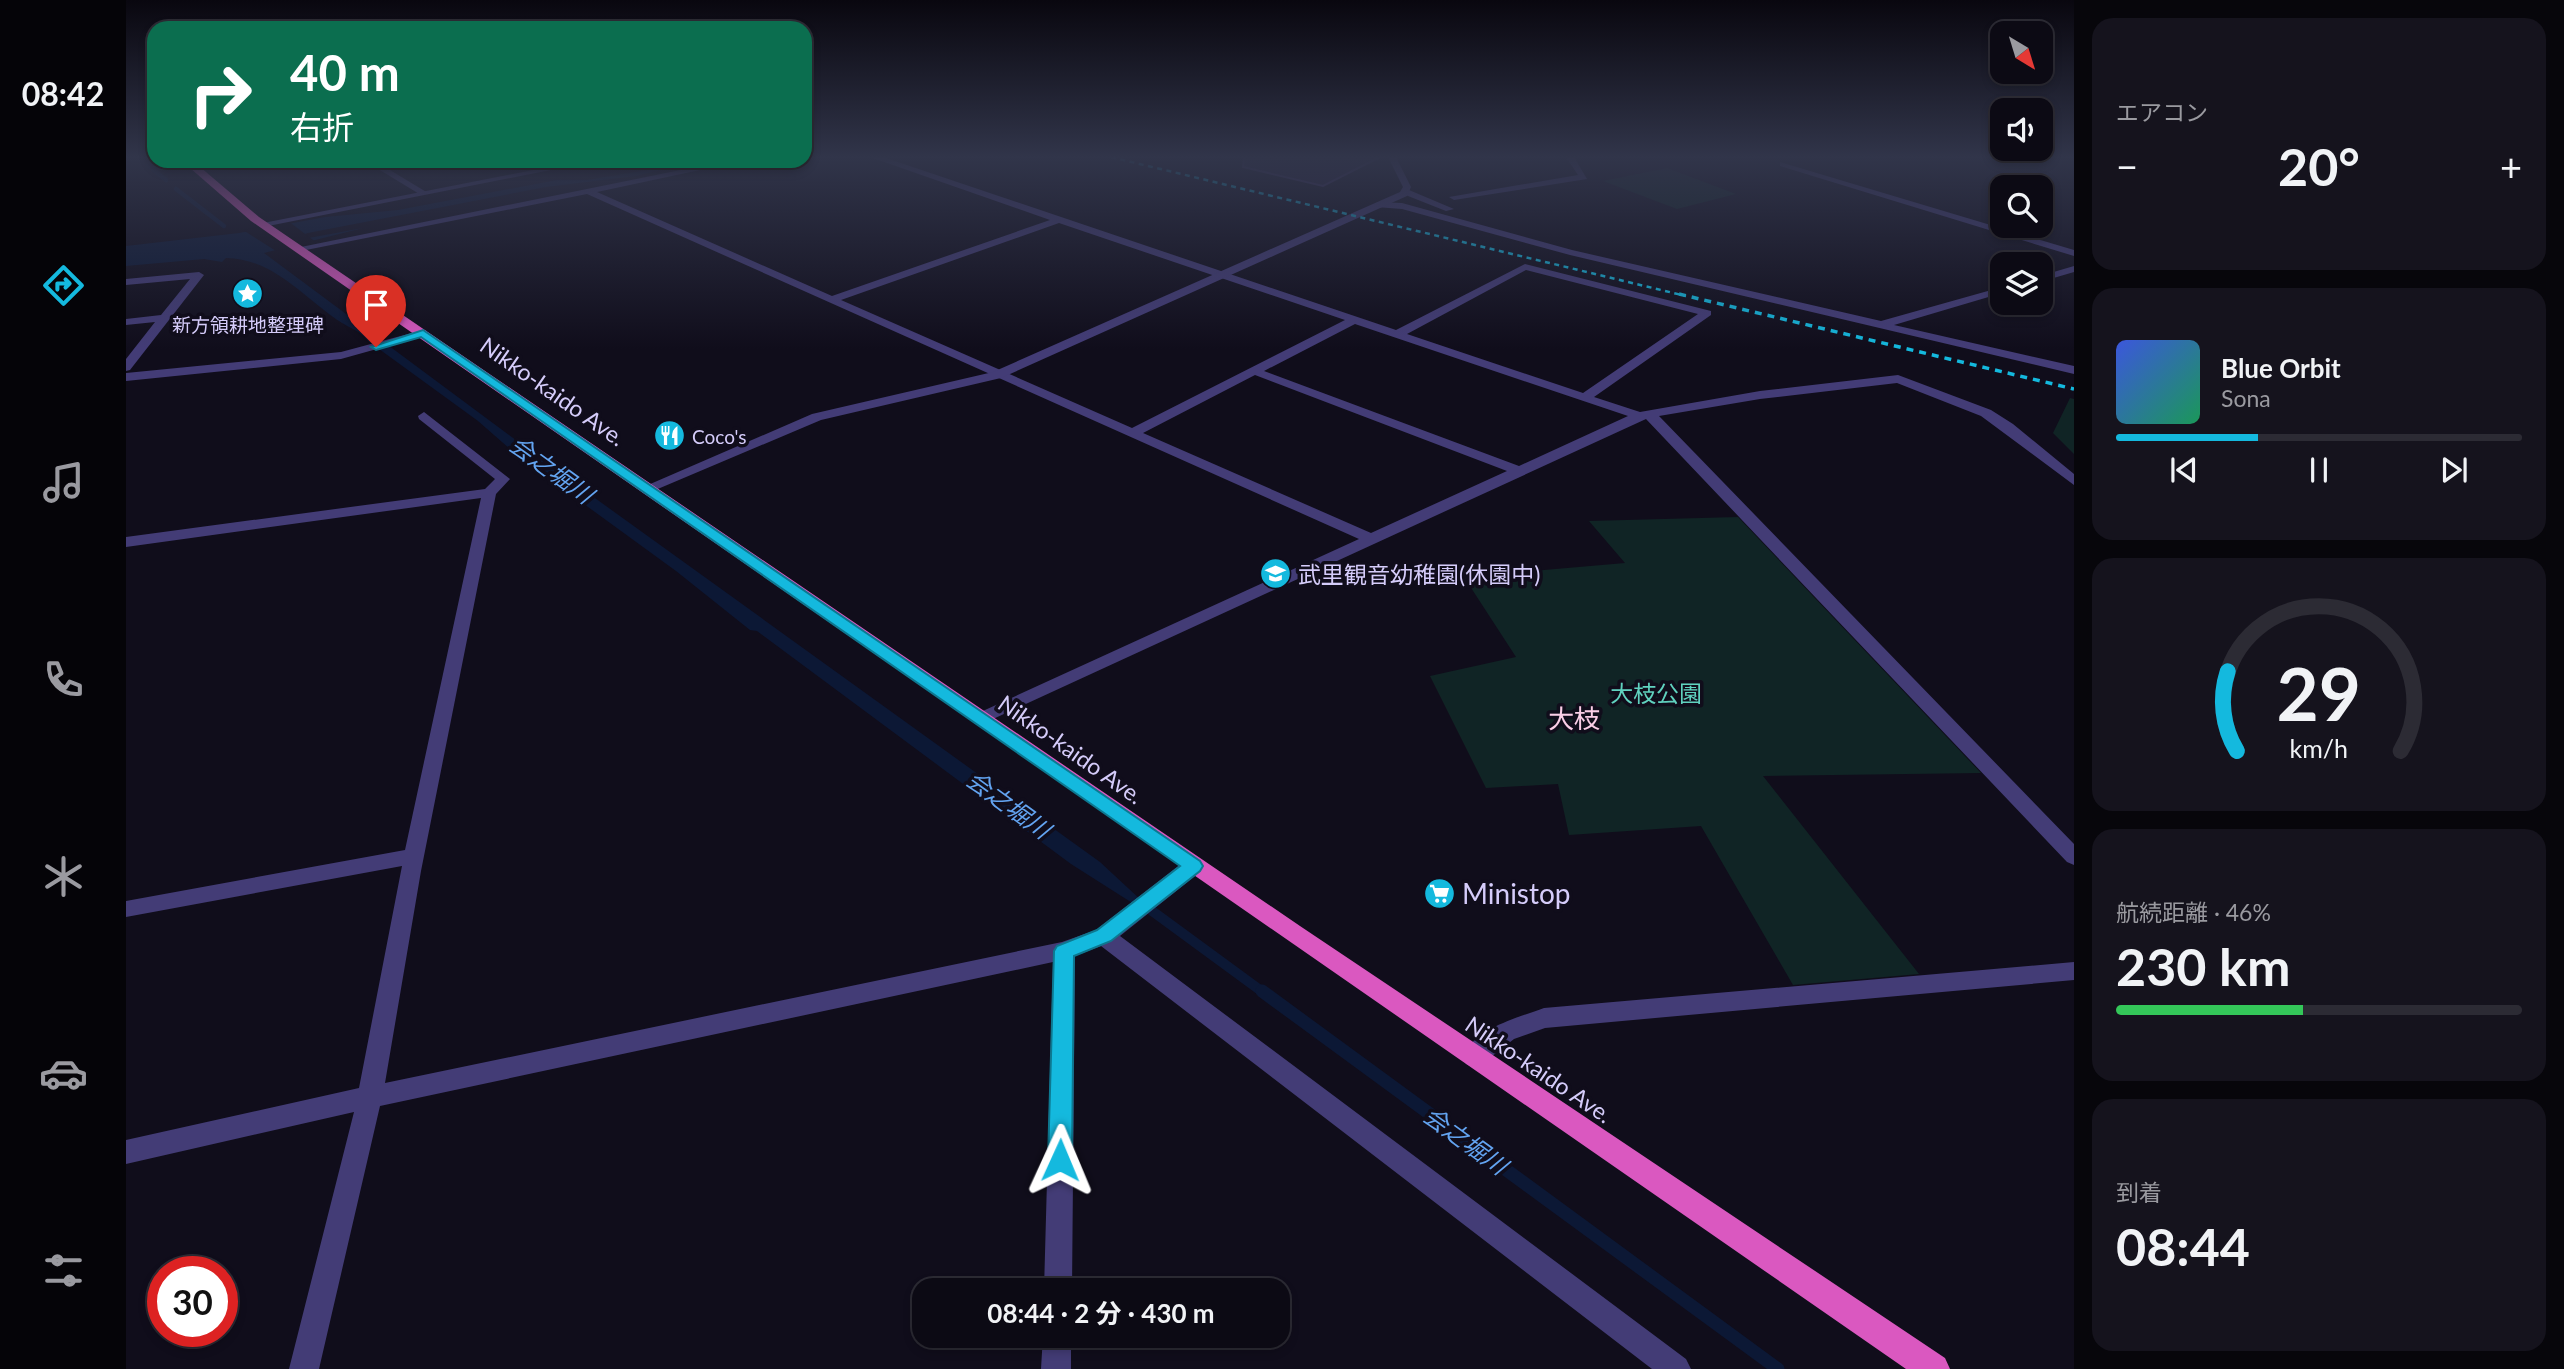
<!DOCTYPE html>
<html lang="ja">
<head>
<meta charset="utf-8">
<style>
  :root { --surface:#0c0a14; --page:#15131d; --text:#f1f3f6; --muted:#9a9aa0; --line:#2c2b34; --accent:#14b9de }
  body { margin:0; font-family:Lato,"Noto Sans JP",sans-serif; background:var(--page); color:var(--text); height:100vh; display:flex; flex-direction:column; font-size:26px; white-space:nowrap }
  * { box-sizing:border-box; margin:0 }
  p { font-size:23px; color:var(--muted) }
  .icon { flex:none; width:38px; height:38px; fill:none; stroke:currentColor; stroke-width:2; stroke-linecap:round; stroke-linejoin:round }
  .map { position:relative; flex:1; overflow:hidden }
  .panel { display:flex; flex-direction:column; gap:18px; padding:18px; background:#07060b; width:490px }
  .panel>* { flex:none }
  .banner { position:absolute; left:21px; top:21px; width:665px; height:147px; border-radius:21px; box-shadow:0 4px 10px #0003,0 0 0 2px var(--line); background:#0b6e4f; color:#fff; overflow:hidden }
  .needle { width:46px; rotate:142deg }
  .controls { position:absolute; left:1864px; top:21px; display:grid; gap:14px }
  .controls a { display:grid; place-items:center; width:63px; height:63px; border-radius:14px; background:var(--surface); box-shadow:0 4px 10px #0003,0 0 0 2px var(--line); font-size:35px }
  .speed { position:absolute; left:21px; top:1256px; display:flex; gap:14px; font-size:35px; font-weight:700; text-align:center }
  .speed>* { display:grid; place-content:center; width:91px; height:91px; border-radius:50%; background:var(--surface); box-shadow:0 4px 10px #0003,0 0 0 2px var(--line); line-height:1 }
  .speed .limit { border:10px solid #d22; background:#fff; color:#111 }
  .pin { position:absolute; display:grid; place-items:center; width:60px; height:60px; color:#fff; margin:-72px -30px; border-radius:50% 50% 50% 0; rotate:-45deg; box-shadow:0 0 7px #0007 }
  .pin .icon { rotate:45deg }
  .me { position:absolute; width:77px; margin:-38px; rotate:1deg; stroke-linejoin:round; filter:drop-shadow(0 0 5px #0008) }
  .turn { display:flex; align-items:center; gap:24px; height:147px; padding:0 28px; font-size:32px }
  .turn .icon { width:91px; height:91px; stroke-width:2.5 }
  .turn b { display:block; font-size:49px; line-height:60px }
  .big { font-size:52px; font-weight:700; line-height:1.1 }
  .panel .widget { flex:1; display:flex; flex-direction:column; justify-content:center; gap:10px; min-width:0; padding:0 24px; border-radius:21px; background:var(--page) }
  .panel .dial { align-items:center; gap:0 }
  .dial svg { height:182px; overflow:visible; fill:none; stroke:var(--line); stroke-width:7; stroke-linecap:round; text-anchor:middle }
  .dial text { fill:var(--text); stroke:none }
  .song { display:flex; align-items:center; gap:21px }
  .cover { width:84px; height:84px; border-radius:10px; background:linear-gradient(135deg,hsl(230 70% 55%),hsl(150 70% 35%)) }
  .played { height:7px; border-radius:4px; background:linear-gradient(90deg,var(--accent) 35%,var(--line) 35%) }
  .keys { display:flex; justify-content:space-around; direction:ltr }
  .heat { display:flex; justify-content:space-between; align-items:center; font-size:38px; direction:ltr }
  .charge { height:10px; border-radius:5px; background:linear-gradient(90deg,#34c759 46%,var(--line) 0) }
  .trip { position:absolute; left:786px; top:1278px; width:378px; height:70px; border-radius:21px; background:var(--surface); box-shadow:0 4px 10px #0003,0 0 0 2px var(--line); font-weight:700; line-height:70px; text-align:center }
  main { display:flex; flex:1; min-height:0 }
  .dock { display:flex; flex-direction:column; width:126px; justify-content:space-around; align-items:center; background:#050408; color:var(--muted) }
  .dock .icon { width:49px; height:49px }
  .dock .active { color:var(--accent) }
  .dock b { font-size:32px; color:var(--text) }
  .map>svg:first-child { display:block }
  .green { fill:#102425 }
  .water { fill:#0c1835 }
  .pier { fill:#100d1b }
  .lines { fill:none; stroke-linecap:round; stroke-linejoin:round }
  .stream-far2 { stroke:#0c1835; stroke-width:4.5 }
  .stream-far1 { stroke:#0c1835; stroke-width:10 }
  .stream { stroke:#0c1835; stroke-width:13 }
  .building { fill:#241b3a; stroke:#3e2f64; stroke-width:2 }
  .minor { fill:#433c76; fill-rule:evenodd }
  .tertiary { fill:#433c76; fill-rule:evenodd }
  .trunk { fill:#da58c0; fill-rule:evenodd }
  .rail-far1 { stroke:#14b9de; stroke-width:2.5; stroke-dasharray:5 4.5; stroke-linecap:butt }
  .rail { stroke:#14b9de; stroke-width:3.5; stroke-dasharray:7 6; stroke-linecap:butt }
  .route { fill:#14b9de; stroke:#0d7890; stroke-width:2 }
  .labels { text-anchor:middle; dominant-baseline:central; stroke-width:7; stroke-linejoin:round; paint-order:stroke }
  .far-poi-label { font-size:19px; fill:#d5ccfa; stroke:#100d1b }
  .street-label { font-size:23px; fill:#d5ccfa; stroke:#100d1b }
  .poi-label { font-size:23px; fill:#d5ccfa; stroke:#100d1b; text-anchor:start }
  .park-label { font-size:23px; fill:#60d2bf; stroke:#100d1b }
  .water-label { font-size:24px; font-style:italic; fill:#63a4f1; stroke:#100d1b }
  .quarter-label { font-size:26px; fill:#facee7; stroke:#100d1b }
  .near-poi-label { font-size:28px; fill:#d5ccfa; stroke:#100d1b; text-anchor:start }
</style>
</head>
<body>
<main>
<nav class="dock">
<b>08:42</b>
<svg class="icon active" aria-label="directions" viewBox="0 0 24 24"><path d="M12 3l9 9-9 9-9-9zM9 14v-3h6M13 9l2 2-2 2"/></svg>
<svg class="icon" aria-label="music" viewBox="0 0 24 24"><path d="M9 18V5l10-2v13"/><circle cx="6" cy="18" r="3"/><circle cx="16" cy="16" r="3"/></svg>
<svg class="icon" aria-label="phone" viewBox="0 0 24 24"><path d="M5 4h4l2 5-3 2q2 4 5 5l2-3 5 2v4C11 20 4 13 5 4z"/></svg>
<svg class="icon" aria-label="climate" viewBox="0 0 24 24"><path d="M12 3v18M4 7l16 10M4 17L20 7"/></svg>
<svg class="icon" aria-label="car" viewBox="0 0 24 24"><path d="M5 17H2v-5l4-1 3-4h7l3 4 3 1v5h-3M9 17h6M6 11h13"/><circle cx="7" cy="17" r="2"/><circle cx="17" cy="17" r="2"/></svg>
<svg class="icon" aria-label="filters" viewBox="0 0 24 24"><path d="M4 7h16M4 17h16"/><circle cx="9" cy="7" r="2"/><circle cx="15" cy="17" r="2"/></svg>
</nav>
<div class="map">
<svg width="1948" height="1369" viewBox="0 0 1948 1369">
  <rect width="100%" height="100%" fill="#100d1b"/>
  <path class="green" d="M1541,168l69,26 -59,15 -74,-28z
    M1944,398l4,1v55l-21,-21z
    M1612,517l243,256 -218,3 156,198 -126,11 -92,-159 -132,9 -11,-51 -72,4 -56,-112 86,-19 -52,-80 161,-14 -36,-42z"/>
  <path class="water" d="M548,161h24l-62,15 -90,11 -238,46 -38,12 93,-17 -99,25 299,222 537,387 70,65 -99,-63 -314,-233 -7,-1 -74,-59 -158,-115 -40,-35 -110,-80c-8,-10 -16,-12 -26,-18 -39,-25 -67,-64 -116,-65l-4,4 -18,-3 -78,7v-20l113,-13 86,-16 73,-7 159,-30h30l66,-11z"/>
  <path class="pier" d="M162,221l29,22 -41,8 -33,-21z"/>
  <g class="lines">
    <path class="stream-far2" d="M24,162l-2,3 18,15
      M50,189l48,37"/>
    <path class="stream-far1" d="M1018,905l120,88"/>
    <path class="stream" d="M1136,991l516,378"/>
  </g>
  <path class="building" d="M1118,157h136l-57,29 -80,-19z"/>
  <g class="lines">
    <path class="minor" d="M744,157h13l513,173 129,-66 186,47v4l-117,82 46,15 120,-21 138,-16 93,35 22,14 61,50v11l-93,-69 -84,-33 -137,16 -101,17 415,428v21l-7,-3 -421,-443 -666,306 -6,-2 -3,-4 3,-4 385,-176 -772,-345 -286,57 -5,-3 429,-87h17l-145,31 235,104 218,-76zM933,223l286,97 -213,108 -291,-128zM1400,270l172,44 -115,79 -176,-59zM1229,324l273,92 -109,50 -255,-95zM1129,375l252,96 -136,62 -228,-100z
      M1440,157h8l13,22 -133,21 -5,-3 129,-22z
      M453,161h17l-333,66 -5,-3z
      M1654,162l294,88v6l-294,-90z
      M1277,190h6l45,19 -8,2 -43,-17z
      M1253,202l23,1 170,47 309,71 121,-34v6l-108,32 180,41v8l-504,-119 -168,-46 -26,-2v-4z
      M1948,266v6l-34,10v-6z
      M73,272l5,3 -74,95 -4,1v-12l29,-37 -29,3v-6l35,-4 29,-36 -64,6v-6z
      M297,330l4,1v4l-86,24 -215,22v-8l215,-21z
      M298,412l86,67 -14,15 -75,377 -36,212 677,-141 34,-12 90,-70 7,-2 7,2 3,6 -3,6 -80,64 566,423 5,10h-39l-551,-423 -26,10 -3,334h-28l9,-328 -673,144 -61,263h-30l65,-257 -228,52v-24l233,-52 43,-222 -276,51v-16l279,-51 76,-352 -355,49v-10l359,-48 10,-10 -76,-60 -1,-3z
      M1948,962v18l-529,48 -31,11 -32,25 -8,4 -8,-4 -4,-7c13,-29 55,-39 82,-49z
      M917,1335h28v34h-30z"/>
    <path class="tertiary" d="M1262,157h8l15,30 -4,9 -406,182 -180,42 -168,71 -5,1 -7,-4 171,-74 181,-42 407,-180 3,-5z
      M239,161h10l53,32 -7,2z"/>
    <path class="trunk" d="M56,161h11l66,56 1041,709 645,432 5,11h-44l-1655,-1148z"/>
    <path class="rail-far1" d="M985,157l575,139"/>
    <path class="rail" d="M1553,294l395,95"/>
  </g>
  <linearGradient id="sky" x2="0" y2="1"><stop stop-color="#09070f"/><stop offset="0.45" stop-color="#31354a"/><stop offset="1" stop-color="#31354a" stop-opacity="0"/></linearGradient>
  <rect width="1948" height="349" fill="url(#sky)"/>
  <path class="route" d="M297,330l777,531 3,5 -3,5 -89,70 -37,15 -2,204 -4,8 -8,3 -8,-3 -4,-8 6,-209 3,-5 40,-16 83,-64 -759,-529 -45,13 -5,-3z"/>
  <defs>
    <symbol id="sight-disc" viewBox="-11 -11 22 22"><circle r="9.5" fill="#14b9de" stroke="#100d1b"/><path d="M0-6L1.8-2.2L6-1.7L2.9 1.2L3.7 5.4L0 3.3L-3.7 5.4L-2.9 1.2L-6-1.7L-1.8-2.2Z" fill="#fff"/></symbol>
    <symbol id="restaurant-disc" viewBox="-11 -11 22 22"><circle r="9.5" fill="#14b9de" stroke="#100d1b"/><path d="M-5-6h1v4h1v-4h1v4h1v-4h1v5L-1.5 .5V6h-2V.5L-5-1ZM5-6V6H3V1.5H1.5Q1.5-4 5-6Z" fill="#fff"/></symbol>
    <symbol id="school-disc" viewBox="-11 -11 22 22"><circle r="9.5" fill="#14b9de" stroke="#100d1b"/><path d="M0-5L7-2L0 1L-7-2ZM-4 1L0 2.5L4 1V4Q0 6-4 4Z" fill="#fff"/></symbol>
    <symbol id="supermarket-disc" viewBox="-11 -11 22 22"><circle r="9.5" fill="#14b9de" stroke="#100d1b"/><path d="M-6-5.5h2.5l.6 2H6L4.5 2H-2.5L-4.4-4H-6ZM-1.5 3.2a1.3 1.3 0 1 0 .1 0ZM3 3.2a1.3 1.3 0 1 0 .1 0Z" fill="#fff"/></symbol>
  </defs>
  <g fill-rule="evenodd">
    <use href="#sight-disc" x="104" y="276" width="35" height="35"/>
    <use href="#restaurant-disc" x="526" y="418" width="35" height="35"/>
    <use href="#school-disc" x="1132" y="556" width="35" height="35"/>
    <use href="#supermarket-disc" x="1296" y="876" width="35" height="35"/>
  </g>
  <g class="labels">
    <g class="far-poi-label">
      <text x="122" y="324">新方領耕地整理碑</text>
      <text x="566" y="436" text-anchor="start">Coco's</text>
    </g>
    <g class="street-label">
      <text transform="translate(427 391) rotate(35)">Nikko-kaido Ave.</text>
      <text transform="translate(945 749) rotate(35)">Nikko-kaido Ave.</text>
      <text transform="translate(1413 1069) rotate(34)">Nikko-kaido Ave.</text>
    </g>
    <g class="poi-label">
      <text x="1172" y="574">武里観音幼稚園(休園中)</text>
    </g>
    <g class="park-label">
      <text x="1530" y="693">大枝公園</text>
    </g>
    <g class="water-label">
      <text transform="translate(426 469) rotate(36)">会之堀川</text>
      <text transform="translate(883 804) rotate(36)">会之堀川</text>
      <text transform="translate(1340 1140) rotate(36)">会之堀川</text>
    </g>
    <g class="quarter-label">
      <text x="1448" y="718">大枝</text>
    </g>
    <g class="near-poi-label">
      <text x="1336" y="893">Ministop</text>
    </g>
  </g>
</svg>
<div class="controls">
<a><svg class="needle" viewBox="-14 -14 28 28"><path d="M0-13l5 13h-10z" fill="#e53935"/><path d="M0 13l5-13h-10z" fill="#9a9aa0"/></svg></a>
<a><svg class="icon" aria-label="sound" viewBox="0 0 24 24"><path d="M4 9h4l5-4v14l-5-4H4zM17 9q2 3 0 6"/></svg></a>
<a><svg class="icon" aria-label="search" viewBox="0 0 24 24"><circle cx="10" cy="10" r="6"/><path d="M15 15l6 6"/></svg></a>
<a><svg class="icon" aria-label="layers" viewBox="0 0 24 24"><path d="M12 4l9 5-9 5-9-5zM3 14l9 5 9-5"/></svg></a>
</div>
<div class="speed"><div class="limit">30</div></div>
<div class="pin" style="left:250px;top:347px;background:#d93025"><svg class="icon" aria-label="arrive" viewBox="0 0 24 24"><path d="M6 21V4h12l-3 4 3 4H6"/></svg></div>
<svg class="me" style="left:934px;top:1160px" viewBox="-20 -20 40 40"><path d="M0-17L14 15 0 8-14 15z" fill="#14b9de" stroke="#fff" stroke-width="4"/></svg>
<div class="trip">08:44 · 2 分 · 430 m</div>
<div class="banner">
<div class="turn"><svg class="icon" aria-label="right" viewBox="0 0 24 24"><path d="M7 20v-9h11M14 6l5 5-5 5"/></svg><div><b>40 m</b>右折</div></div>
</div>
</div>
<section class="panel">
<div class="widget"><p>エアコン</p>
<div class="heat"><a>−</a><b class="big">20°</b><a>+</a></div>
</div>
<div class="widget">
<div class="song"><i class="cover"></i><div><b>Blue Orbit</b><p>Sona</p></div></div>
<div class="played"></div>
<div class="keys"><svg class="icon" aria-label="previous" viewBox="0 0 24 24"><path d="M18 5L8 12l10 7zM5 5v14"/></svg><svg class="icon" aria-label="pause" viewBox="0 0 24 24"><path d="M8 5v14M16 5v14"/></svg><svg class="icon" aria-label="next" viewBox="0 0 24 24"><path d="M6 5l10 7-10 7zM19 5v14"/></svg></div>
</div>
<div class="widget dial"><svg viewBox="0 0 100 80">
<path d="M14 69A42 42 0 1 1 86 69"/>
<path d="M14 69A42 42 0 0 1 10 34" stroke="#14b9de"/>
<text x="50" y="56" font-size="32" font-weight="700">29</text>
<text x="50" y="72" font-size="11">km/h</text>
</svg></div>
<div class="widget"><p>航続距離 · 46%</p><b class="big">230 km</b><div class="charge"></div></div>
<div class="widget"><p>到着</p><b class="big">08:44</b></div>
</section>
</main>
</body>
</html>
